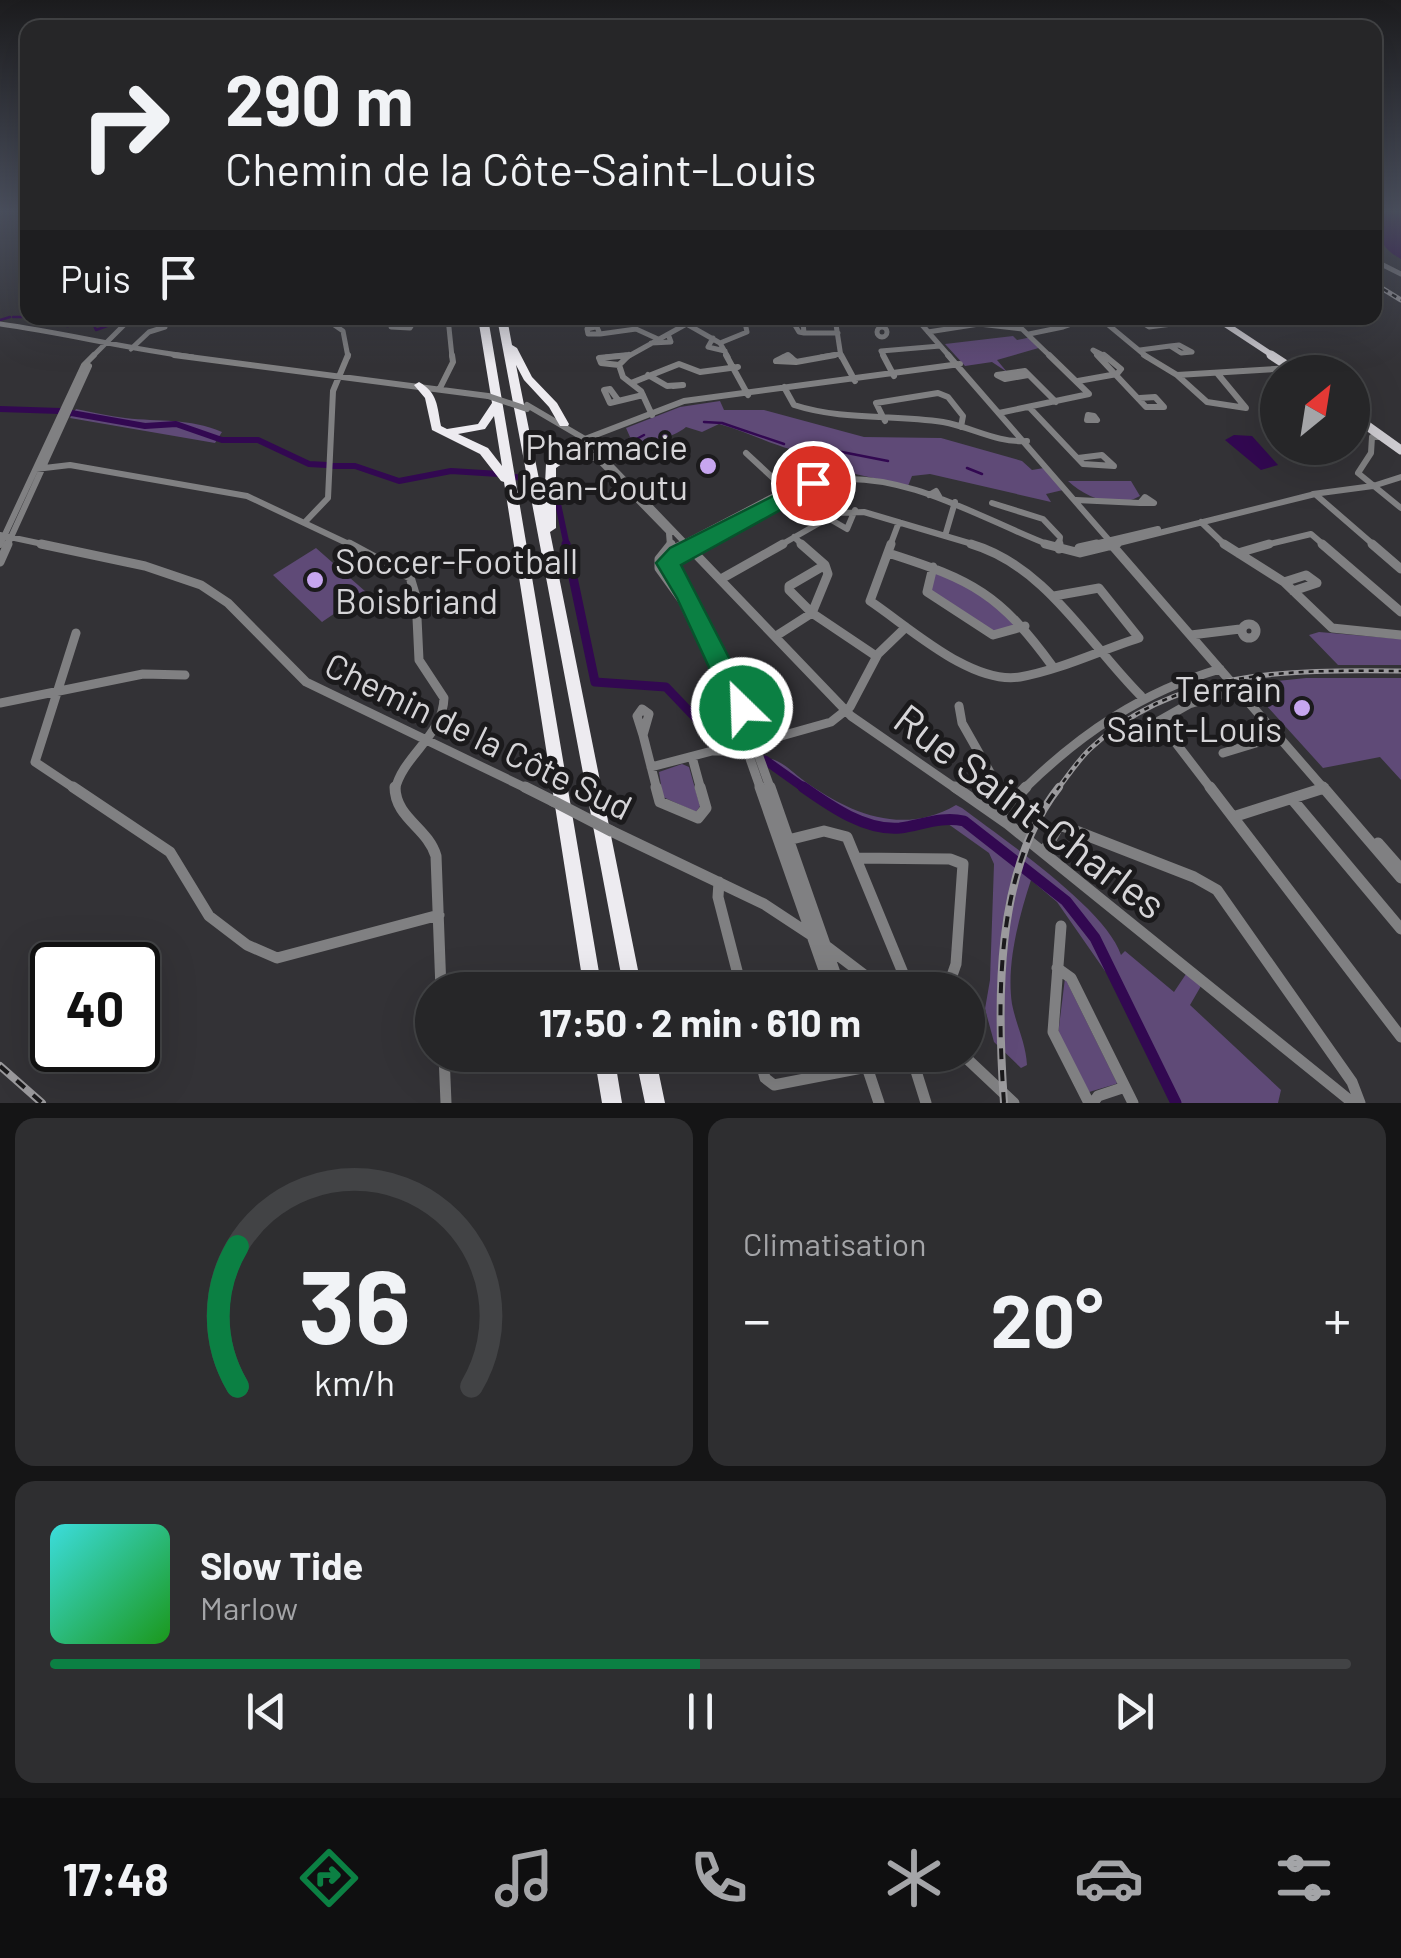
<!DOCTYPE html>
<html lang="fr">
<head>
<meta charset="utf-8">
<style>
  :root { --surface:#262628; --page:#2e2e30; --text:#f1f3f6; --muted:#a4a5a8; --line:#424345; --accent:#0b8043 }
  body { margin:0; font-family:Barlow,sans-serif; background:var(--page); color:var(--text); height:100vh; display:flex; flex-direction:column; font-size:38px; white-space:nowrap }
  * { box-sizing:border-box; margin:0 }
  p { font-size:32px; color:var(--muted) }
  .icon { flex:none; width:55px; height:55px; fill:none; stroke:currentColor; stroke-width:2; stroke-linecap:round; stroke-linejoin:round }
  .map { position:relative; height:1103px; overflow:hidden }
  .panel { display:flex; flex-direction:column; gap:15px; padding:15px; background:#151516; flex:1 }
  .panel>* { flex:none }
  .top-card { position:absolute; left:20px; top:20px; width:1362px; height:305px; border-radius:20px; box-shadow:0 10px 40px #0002,0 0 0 2px var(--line); background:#262628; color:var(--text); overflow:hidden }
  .needle { width:65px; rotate:30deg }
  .tools { position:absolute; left:1260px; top:355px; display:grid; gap:20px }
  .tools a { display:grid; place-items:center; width:110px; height:110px; border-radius:50%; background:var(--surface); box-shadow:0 10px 40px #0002,0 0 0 2px var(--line); font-size:50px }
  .speed { position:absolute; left:30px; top:942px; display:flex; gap:20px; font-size:50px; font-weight:700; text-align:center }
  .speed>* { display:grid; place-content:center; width:130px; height:130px; border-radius:50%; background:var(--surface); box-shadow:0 10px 40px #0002,0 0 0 2px var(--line); line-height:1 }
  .speed .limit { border:5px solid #111; border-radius:15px; background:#fff; color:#111 }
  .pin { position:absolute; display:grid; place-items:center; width:85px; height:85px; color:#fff; margin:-42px; border:5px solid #fff; border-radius:50%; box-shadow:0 2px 10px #0007 }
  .me { position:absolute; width:110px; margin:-55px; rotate:336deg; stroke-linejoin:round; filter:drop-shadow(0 0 8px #0008) }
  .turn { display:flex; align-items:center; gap:35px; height:210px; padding:0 40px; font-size:45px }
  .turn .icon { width:130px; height:130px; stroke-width:2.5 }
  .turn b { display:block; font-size:70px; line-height:85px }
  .then { display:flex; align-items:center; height:95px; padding:0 40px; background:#0003; gap:20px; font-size:38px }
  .big { font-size:75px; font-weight:700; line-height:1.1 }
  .panel .card { flex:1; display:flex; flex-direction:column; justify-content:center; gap:15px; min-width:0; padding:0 35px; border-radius:20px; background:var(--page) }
  .panel .dial { align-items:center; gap:0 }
  .dial svg { height:260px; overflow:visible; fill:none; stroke:var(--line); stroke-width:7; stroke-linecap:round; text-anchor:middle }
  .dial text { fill:var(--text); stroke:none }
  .song { display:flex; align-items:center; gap:30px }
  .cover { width:120px; height:120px; border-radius:15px; background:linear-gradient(135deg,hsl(180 70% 55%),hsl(120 70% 35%)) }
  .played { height:10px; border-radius:5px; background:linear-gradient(90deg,var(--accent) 50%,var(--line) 50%) }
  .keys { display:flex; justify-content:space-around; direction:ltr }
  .heat { display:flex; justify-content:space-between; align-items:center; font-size:55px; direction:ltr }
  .panel .tiles { flex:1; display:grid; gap:15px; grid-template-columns:1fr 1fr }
  .card:last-child { grid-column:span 2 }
  .trip { position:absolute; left:415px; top:972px; width:570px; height:100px; border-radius:50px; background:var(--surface); box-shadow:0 10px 40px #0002,0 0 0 2px var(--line); font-weight:700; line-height:100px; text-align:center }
  .tabs { display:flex; height:160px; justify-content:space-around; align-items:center; background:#0f0f10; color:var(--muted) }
  .tabs .icon { width:70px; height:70px }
  .tabs .current { color:var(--accent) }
  .tabs b { font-size:45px; color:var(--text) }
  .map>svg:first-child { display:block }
  .green { fill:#5f4a77 }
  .water { fill:#320851 }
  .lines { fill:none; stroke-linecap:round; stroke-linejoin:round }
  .stream { stroke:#320851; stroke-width:2.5 }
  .river-far2 { stroke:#320851; stroke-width:6 }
  .river-far1 { stroke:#320851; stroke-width:9 }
  .river { stroke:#320851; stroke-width:11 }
  .minor-far3 { stroke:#808082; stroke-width:5 }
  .minor-far2 { stroke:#808082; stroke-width:6 }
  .minor-far1 { stroke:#808082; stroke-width:9 }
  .minor { stroke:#808082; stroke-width:11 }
  .major-far1 { stroke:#ceccd1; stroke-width:6 }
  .major { stroke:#ceccd1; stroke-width:9 }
  .highway { fill:#edebf0; fill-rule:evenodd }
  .rail-far1-casing { stroke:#9b9a9d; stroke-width:5 }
  .rail-casing { stroke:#9b9a9d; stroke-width:8 }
  .rail-far1 { stroke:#1b1a1c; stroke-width:2.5; stroke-dasharray:5; stroke-linecap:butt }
  .rail { stroke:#1b1a1c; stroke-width:4; stroke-dasharray:11; stroke-linecap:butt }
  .minor-bridge-far1 { stroke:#808082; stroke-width:6 }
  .minor-bridge { stroke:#808082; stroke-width:11 }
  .route { fill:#0b8043; stroke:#07532c; stroke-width:2.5 }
  .poi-dot { fill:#c7a6ef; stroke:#1b1a1c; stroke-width:4 }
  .labels { text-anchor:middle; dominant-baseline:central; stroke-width:10; stroke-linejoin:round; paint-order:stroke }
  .poi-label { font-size:35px; fill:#d6d5d8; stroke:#1b1a1c; text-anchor:end }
  .street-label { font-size:35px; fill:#d6d5d8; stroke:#1b1a1c }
  .near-street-label { font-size:42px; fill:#d6d5d8; stroke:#1b1a1c }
</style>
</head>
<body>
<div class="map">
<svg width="1401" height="1103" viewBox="0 0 1401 1103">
  <rect width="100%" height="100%" fill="#333236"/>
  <path class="green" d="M1013,336l4,4 15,-3 10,10 -45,13 10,12 -15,-10 -27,4 -20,-22z
    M720,401l4,9h40l100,27 77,1 81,23 10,9 12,-2 19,22 -17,4 5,8 -121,-28 -18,2 -4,10 -57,-13v-10l-15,-1 -8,-8c-39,2 -71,-20 -109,-30l-17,8 -16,-5c-11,11 -59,22 -78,31l-7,-6 29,-15 -4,-9 54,-21z
    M76,409c16,3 33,7 49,9 35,4 64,0 97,14l-7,11 -145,-25z
    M1068,481h63l9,15c-24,14 -54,2 -72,-15z
    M316,548l50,44 -44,30 -49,-47z
    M934,569c37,11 63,23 87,55l-31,9 -62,-41z
    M1319,632l82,7v26h-63l-29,-30z
    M1306,678h95v102l-21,-23 -57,11 -76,-84z
    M771,759c13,3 22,14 32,21 47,34 100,56 153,25l6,3c41,31 144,101 159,147l4,-4 49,41 12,-18 15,12 -11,19 91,85 -3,13h-105l-62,-130 -6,-2 -48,-69 -26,-22c-12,37 -25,84 -19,124 4,21 14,39 15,61l-6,3 -27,-26 -9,-33 5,-29 4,-116 -5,-11 -45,-32c-22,1 -41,11 -63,8 -23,-2 -105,-47 -110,-70z
    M682,764l7,3 11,39 -4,6 -33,-15 -4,-25z
    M1065,978l52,105 -1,1 -27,8 -31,-57z"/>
  <path class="water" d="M1375,210h26v49c-21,-11 -26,-27 -26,-49z
    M1234,435l18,1 26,29 -17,5 -36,-30z"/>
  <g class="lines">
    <path class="stream" d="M13,317h15
      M57,318l10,8 26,-3 3,7 25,-9
      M0,320l10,-3
      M133,320l22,-2
      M704,422l18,1 62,21
      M812,452h30l46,9
      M609,454l35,-19
      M967,468l15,6"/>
    <path class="river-far2" d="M0,409l60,2 85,15 31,-2 46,16h36l51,24 18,1
      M333,466h22l44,15 52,-10 48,3
      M516,477l11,2
      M554,485l13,61"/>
    <path class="river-far1" d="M566,544l29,138 71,5 42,44 25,13
      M765,760l42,30"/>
    <path class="river" d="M803,787c27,19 62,44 97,41 22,-3 41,-12 64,-7l102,80 29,37 81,165"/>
    <path class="minor-far3" d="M1375,261l26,13
      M324,318l19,13 5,26
      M448,318l4,39
      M593,318l7,16 36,-5 22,10
      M676,318l44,25 8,14
      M835,318l6,39
      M916,318l34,39
      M1062,318l7,7 -6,2
      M1100,318l47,39
      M1135,318l14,9 23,-3
      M414,321l-4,7 -19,-1 2,-5 55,-3
      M793,322h10l1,11 -5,-1z
      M0,324c65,9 128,25 193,33
      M877 332a5 5 0 1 1 10 0a5 5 0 1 1-10 0Z
      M595,327l-8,2 1,5h12
      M928,332l51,-8 43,5 29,28
      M804,333h34
      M1029,334l34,-7
      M713,338l-5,9 17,4
      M651,343l20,-1 -3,-8
      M720,343l27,-11 -3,-14
      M1179,345l13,7 -11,1 -11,-7z
      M131,349l18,-17 16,-5 -1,-7
      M1140,350l30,-4
      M92,357l39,-39
      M606,357l23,-2
      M627,357l63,-35
      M783,357h8
      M821,357l19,-3
      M884,357l-3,-6 59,-5
      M1100,357l-7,-7 14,7"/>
    <path class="minor-far2" d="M174,355l314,41
      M629,355l-10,10 4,12 18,14 11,24
      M726,355l22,40
      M788,355l8,7 -20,-1z
      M841,355l14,26
      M883,355l11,21
      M948,355l166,191
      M1097,355l49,52h18l-9,-10 -15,1
      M1104,355l17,14 -4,5
      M1144,355l33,20 114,-7
      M796,362l39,-7
      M619,365l-18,-2 -2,-5 30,-3
      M648,375l19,11 16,-1 -10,1
      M1028,375l-23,4 -8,-4 28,-4 31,31
      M1177,375l30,27 39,6 -29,-35
      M1078,381l39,-7
      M631,383l48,-19 21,8 38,-5
      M784,387l10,18c50,16 98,9 149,17 29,5 53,21 84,19
      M440,388l13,-26 -1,-7
      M618,400l-8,-11 -6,1 6,13 33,-8
      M527,405l58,34 103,107
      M1029,407l54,57 31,2 -12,-11 -24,3
      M999,413l90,-19 -40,-39
      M1088,415l6,1 3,4h-10z
      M885,421l-9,-18 62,-10 10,4 15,19 -2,11
      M1381,437h-9l-1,16 -13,20 43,35
      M585,439l99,-38 276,-37
      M746,453l40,37
      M599,460l71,73
      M36,469l34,-4 177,31 106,50
      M1313,494l60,-8 28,-9
      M1315,494l60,52
      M929,495l7,-4 4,7
      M1145,497l9,6h-14z
      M1076,500l64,3
      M992,503l51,16 17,18 -1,9
      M828,518l19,11 8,-19
      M306,521l22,-23 5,-107 15,-36
      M1201,522l25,24
      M669,533l1,13
      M0,535l52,11
      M945,536l10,-34
      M794,537l10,9
      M0,545l84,-180 10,-10
      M7,546l82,-180
      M679,546l124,-65
      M690,546c41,-25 91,-61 140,-66 77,-9 153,40 222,66
      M779,546l58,-33 27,-1 115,34
      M890,546l9,-24
      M1086,546l72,-17
      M1107,546l208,-52
      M1261,546l50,-12 14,12"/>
    <path class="minor-far1" d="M41,544l104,22 56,19 27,18 78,79 224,108
      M349,544l61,33 6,20 3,63 25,38c-1,38 -41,57 -49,92
      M671,544l-12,15v9l23,32 48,102 31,88
      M686,544l165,172 107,74
      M694,544l-24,15 -2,10c49,64 76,146 103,221
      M891,544l-21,57c39,26 101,84 150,76 40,-7 81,-27 119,-39l-40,-50 -45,8
      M971,544c75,22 117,99 170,152
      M1045,544l35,9 37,-9
      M1111,544l214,246
      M1224,544l60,38 48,46 69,7
      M1322,544l79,68
      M1372,544l29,25
      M1079,548l18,-4
      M1059,549v-5
      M666,553l18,-9
      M888,553c85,27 112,41 165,114
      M1238,553l31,-9
      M0,562l8,-18
      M825,565l-36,21v4l23,23 64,43
      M933,567l-6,25 66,43 32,-9
      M721,579l62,-35
      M1284,582l22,-7 11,8 -24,8
      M1242 631a7 7 0 1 1 14 0a7 7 0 1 1-14 0Z
      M76,633l-41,129 42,28
      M1191,635l49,-6
      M776,636l36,-23 16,-39 -3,-9 -24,-21
      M0,703l143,-29 42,1
      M959,706l3,17 38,67
      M642,709l7,5 -6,21 -6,-19z
      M643,735l14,55
      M1223,753l56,-17
      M692,757l9,33
      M651,767l61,-16h32l16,-9 71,-20 19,-15 28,-53 28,-27
      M1023,790c58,-57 119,-98 197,-121
      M1212,790l-53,-69 30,-17 49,-14
      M1318,790l6,-2"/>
    <path class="minor" d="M73,787l97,65 39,64 38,29 30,13 162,-43
      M395,787c0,31 33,41 41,69l5,134
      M525,787l28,14
      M656,787l4,15 38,16 8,-10 -6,-21
      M760,787l71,203
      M770,787l71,203
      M955,787l53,37 345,279
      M998,787l11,19
      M1210,787l191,250
      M1323,787l78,91
      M1292,799l109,130
      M999,816l27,-29
      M1233,817l91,-29
      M611,831l153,73 47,31
      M784,841l40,-10 23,6 63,153
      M1378,843l23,26
      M1044,852l14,-25 5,-1 131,51 23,13 135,192 8,21
      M856,858l94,1 13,5 -7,100 -9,26
      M719,882l-1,15 24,93
      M1061,926l-8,106 36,71
      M826,946l58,44
      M1057,968l14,10 62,125
      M848,990l8,-10 14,-2
      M444,1055l2,48
      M759,1055l6,23 9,7 93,-18
      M863,1055l16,48
      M911,1055l15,48
      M963,1055l51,48
      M1093,1103l5,-7 27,-9"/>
    <path class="major-far1" d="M1216,318l59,39"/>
    <path class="major" d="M1271,355l26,17
      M1352,415l49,35"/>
    <path class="highway" d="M478,318h10l114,672h-18l-80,-508 -3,-1 -21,-27 -48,-24 -7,-32 -11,-13 5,-3c19,11 18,24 22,44l6,3 31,-5 14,-21zM494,416l8,50 -14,-18 -30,-14 27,-5z
      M497,318h10l5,27 5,3 15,29 25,26 12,21 -1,2h-8l-11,-19 -25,-27 -8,-15 28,139 2,-40 37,-25 5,4 -10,9 19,1 6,4 -6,4 -28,-2 -13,9v60l-6,4 92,458h-18z
      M594,1055h20l8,48h-20z
      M635,1055h20l10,48h-20z"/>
    <defs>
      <path id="rail-far1" d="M1375,284l26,16
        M1057,790c11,-14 21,-30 34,-42 84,-80 202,-78 310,-77"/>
      <path id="rail" d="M0,1066l42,37
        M1004,1103c-7,-98 -10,-234 55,-316"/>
    </defs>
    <use href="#rail-far1" class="rail-far1-casing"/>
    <use href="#rail" class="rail-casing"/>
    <use href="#rail-far1" class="rail-far1"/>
    <use href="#rail" class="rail"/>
    <path class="minor-bridge-far1" d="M488,396l39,13"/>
    <path class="minor-bridge" d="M553,801l58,30"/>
  </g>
  <linearGradient id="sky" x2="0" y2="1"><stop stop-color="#1c1c1e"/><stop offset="0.58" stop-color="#4a4f5d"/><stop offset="1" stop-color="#4a4f5d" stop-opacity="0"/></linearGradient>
  <rect width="1401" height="364" fill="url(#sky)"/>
  <path class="route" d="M813,476l10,7 -3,5 -139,77 74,143 -4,9 -9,3 -10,-3 -55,-119 -21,-35 14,-15z"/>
  <g class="poi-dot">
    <circle cx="708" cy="466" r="10"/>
    <circle cx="315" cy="580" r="10"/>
    <circle cx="1302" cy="708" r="10"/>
  </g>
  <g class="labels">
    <g class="poi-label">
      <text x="688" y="446">Pharmacie<tspan x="688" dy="40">Jean-Coutu</tspan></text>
      <text x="335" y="560" text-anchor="start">Soccer-Football<tspan x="335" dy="40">Boisbriand</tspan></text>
      <text x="1282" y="688">Terrain<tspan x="1282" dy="40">Saint-Louis</tspan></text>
    </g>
    <g class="street-label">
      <text transform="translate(479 735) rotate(26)">Chemin de la Côte Sud</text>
    </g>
    <g class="near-street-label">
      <text transform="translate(1031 810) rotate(37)">Rue Saint-Charles</text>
    </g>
  </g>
</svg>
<div class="tools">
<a><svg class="needle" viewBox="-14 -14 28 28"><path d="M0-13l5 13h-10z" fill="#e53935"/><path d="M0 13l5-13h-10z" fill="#a4a5a8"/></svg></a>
</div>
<div class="speed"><div class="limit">40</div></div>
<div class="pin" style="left:813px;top:483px;background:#d93025"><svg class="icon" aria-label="arrive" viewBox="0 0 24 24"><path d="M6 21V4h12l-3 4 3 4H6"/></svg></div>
<svg class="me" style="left:742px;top:708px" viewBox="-20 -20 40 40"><circle r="17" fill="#0b8043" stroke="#fff" stroke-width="3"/><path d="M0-11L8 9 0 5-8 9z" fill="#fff"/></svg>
<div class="trip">17:50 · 2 min · 610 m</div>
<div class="top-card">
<div class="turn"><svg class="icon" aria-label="right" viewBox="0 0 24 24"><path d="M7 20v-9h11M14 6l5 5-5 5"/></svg><div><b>290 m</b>Chemin de la Côte-Saint-Louis</div></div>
<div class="then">Puis<svg class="icon" aria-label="arrive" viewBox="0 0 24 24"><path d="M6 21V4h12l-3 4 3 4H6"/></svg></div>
</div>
</div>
<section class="panel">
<div class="tiles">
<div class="card dial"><svg viewBox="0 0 100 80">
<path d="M14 69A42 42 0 1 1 86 69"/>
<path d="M14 69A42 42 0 0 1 14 26" stroke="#0b8043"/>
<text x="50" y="56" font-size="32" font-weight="700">36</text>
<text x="50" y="72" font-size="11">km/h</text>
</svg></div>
<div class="card"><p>Climatisation</p>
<div class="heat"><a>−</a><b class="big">20°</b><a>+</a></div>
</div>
<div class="card">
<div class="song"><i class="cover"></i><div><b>Slow Tide</b><p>Marlow</p></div></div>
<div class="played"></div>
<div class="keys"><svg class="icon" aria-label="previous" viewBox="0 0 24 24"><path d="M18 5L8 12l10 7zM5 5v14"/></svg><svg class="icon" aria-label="pause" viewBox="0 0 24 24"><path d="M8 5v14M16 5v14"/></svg><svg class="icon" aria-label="next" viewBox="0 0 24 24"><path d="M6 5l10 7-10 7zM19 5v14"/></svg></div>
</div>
</div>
</section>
<nav class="tabs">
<b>17:48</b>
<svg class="icon current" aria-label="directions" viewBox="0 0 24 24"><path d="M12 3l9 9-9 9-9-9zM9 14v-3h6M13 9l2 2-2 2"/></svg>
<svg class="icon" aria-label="music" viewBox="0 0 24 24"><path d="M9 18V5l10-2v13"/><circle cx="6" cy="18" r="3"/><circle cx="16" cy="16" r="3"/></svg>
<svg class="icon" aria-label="phone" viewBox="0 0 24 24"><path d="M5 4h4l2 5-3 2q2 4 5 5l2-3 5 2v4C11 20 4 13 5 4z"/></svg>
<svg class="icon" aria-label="climate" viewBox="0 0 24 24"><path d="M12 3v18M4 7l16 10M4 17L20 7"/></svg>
<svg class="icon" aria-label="car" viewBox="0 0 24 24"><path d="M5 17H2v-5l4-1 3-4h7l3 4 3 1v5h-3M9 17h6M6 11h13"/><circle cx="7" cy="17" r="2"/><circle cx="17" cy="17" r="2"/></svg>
<svg class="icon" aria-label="filters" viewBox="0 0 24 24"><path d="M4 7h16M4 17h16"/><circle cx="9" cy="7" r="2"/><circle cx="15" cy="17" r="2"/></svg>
</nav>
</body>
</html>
